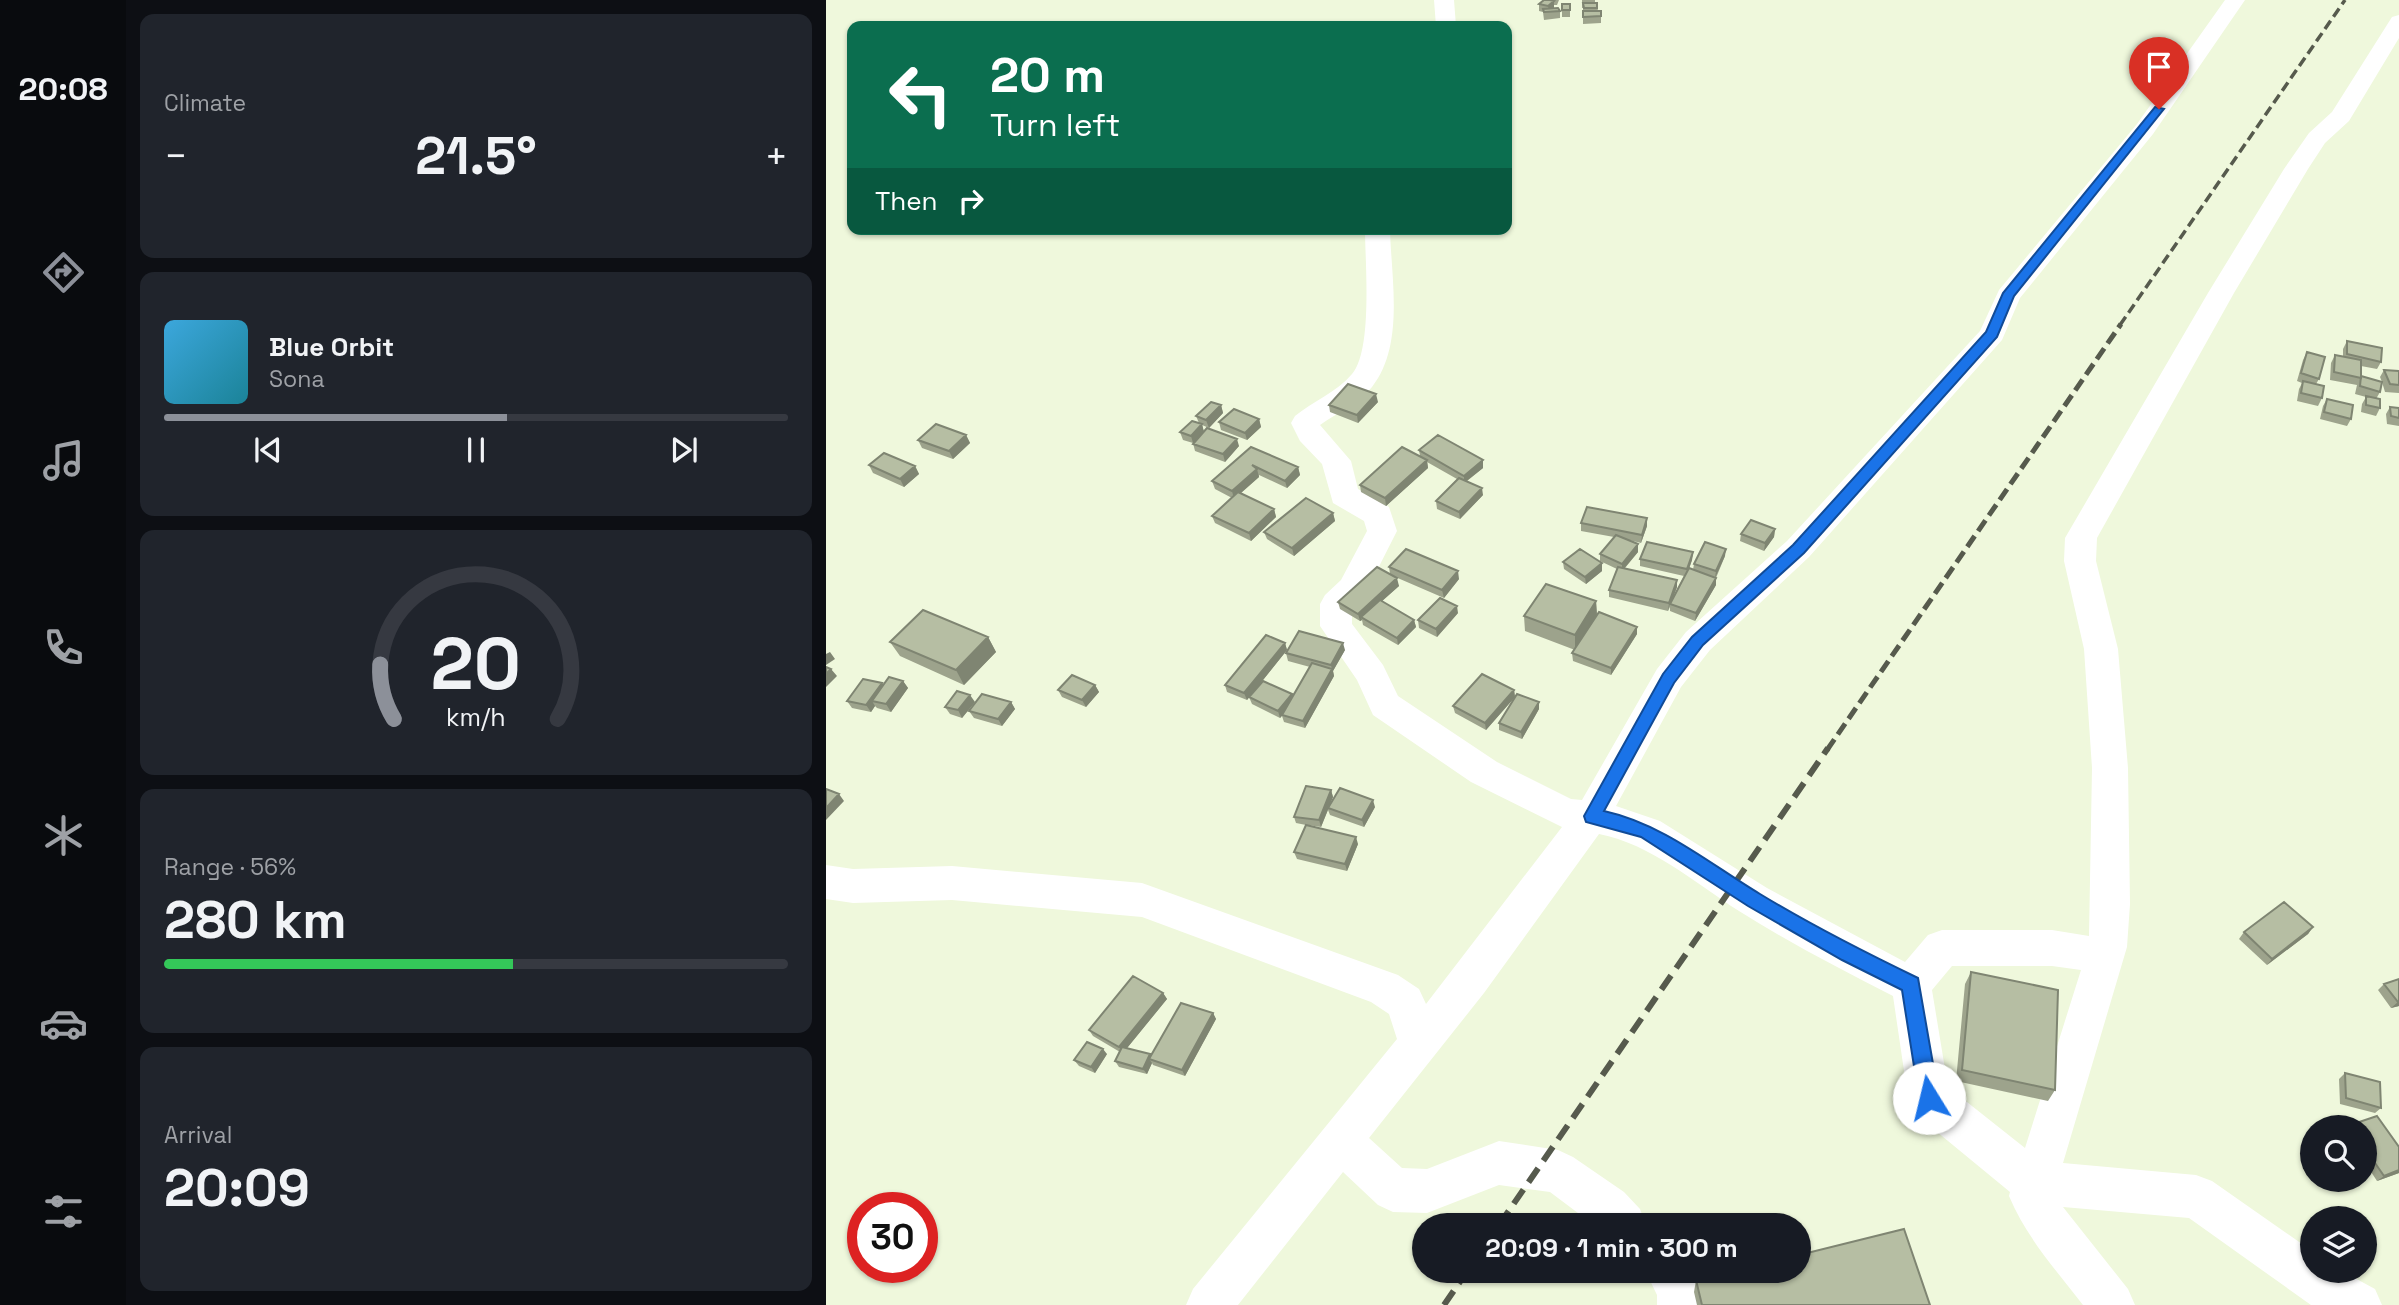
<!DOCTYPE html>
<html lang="en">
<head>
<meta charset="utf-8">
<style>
  :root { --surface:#171b24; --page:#20242c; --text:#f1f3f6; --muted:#9ea1a6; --line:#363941; --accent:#8c9099 }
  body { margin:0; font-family:"Space Grotesk",sans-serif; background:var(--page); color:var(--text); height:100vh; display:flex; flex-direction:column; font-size:26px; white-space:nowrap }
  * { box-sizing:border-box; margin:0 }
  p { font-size:23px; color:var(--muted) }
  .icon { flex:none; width:38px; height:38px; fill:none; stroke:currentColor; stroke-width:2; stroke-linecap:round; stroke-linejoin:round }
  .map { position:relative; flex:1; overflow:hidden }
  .side { display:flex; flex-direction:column; gap:14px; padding:14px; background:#0d0f14; width:700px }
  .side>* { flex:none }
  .banner { position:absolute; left:21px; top:21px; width:665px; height:214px; border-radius:14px; box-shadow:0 2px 5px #0004; background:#0b6e4f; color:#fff; overflow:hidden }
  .controls { position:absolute; left:1474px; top:1115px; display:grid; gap:14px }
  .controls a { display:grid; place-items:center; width:77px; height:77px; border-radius:50%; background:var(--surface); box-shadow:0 2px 5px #0004; font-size:35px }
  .speed { position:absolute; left:21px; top:1192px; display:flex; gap:14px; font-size:35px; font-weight:700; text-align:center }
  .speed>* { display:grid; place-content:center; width:91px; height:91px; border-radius:50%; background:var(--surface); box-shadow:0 2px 5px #0004; line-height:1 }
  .speed .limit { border:10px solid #d22; background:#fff; color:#111 }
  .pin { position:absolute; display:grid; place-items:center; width:60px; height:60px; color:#fff; margin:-72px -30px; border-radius:50% 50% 50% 0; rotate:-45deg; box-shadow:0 0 7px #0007 }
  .pin .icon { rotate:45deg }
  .me { position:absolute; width:77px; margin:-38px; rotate:351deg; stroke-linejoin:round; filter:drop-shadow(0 0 5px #0008) }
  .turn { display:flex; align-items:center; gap:24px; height:147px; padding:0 28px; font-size:32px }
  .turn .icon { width:91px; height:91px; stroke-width:2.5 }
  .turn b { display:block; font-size:49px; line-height:60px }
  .then { display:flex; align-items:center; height:66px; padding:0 28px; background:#0003; gap:14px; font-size:26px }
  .big { font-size:52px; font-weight:700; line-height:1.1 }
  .side .card { flex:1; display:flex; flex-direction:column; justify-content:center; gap:10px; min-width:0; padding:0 24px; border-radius:14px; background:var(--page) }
  .side .dial { align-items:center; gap:0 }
  .dial svg { height:182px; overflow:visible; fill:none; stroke:var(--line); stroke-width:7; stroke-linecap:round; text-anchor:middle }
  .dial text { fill:var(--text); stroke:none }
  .song { display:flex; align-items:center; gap:21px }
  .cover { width:84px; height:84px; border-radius:10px; background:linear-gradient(135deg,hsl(200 70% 55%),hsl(190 70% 35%)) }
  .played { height:7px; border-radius:4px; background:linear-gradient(90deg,var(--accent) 55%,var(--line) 55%) }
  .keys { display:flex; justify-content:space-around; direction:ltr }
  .heat { display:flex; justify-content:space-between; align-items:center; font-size:38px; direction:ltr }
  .charge { height:10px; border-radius:5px; background:linear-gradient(90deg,#34c759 56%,var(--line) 0) }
  .trip { position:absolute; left:586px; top:1213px; width:399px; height:70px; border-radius:35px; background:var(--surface); box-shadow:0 2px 5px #0004; font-weight:700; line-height:70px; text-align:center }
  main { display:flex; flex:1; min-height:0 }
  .menu { display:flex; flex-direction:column; width:126px; justify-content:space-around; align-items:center; background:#090b0e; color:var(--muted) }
  .menu .icon { width:49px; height:49px }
  .menu .selected { color:var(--accent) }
  .menu b { font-size:32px; color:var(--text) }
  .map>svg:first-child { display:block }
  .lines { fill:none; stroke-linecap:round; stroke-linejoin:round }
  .street { fill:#fff; fill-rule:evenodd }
  .rail-far2 { stroke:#565a4d; stroke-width:3.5; stroke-dasharray:10 5; stroke-linecap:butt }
  .rail-far1 { stroke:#565a4d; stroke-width:5; stroke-dasharray:13 6; stroke-linecap:butt }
  .rail { stroke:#565a4d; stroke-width:6; stroke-dasharray:17 9; stroke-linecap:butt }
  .wall { fill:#9da38c }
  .shaded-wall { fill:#7f8572 }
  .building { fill:#b6bea3; stroke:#7f8572; stroke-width:2 }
  .route { fill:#1a73e8; stroke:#114b97; stroke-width:2 }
</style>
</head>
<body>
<main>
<nav class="menu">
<b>20:08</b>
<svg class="icon selected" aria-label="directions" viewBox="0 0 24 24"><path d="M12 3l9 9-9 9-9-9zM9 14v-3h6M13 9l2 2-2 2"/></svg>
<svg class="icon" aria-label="music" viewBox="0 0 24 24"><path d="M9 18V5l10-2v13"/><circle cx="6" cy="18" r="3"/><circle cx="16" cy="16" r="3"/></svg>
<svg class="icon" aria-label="phone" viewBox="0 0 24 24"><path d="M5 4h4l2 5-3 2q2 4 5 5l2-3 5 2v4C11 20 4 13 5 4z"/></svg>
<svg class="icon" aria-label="climate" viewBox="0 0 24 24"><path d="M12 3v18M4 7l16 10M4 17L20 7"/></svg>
<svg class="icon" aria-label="car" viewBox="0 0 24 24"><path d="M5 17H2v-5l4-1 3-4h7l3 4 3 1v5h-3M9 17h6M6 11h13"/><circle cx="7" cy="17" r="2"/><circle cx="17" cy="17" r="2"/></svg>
<svg class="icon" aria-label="filters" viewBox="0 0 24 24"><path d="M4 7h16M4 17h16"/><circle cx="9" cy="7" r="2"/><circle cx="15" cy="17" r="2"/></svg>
</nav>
<section class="side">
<div class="card"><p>Climate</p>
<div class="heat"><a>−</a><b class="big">21.5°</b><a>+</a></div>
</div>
<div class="card">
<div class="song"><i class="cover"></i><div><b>Blue Orbit</b><p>Sona</p></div></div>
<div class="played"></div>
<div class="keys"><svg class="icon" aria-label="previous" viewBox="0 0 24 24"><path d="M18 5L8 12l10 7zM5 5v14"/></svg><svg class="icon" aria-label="pause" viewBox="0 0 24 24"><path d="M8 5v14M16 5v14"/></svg><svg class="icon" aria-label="next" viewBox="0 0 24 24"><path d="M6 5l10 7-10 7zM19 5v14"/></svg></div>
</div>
<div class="card dial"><svg viewBox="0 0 100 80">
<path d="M14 69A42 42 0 1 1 86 69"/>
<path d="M14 69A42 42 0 0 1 8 45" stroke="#8c9099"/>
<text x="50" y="56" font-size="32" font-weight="700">20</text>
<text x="50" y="72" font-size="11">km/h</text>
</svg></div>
<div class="card"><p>Range · 56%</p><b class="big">280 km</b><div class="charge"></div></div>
<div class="card"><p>Arrival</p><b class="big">20:09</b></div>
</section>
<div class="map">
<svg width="1573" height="1305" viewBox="0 0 1573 1305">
  <rect width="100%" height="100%" fill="#eff8dc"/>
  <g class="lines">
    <path class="street" d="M608,0h20l2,26h-20z
      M1399,0h20l-92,134 -133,164 -18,42 -193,217 -99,93 -29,37 -65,119 44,15 107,67 138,74 23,-27 14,-5h110l37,6 3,-168 -8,-119 -20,-88 1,-23 143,-245 76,-124 25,-36 23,-21 60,-95 7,-2v23l-50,83 -24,22 -17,26 -74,124 -137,245 -1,23 22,88 10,119 2,136 -3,43 -64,216 133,12 16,6 100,70v19h28l35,19 7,16h-71l-122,-87 -126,-11 65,82 7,16h-52c-27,-35 -57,-68 -74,-109l1,-4 -96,-79 -6,-15 -15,-102c-53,-27 -105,-54 -154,-85 -44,-28 -88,-67 -140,-77l-115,159 -115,145 33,30 25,1 72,-28 59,9 15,7 51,35 16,17 6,16h-52l-44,-33 -51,-7 -72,28 -34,-1 -15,-7 -35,-33 -105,133h-52l7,-16 204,-250 -8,-25 -18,-12 -229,-85 -190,-17 -99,3 -27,-4v-34l27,4 99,-3 190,17 256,92 21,14 7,15 136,-177 -91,-45 -98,-67 -16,-35 -37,-54v-22l5,-9 16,-15 26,-49 -3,-10 -31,-18 -11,-39 -22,-23 -9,-18 4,-7c17,-14 42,-24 57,-42 21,-24 13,-112 13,-145h25c1,49 15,116 -18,158 -13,16 -35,26 -52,38l31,36 7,28 31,18 8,24 -33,65 -12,12v16l31,41 15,31 99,66 74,37 11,1 75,-131 29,-37 101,-91 193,-210 19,-41 138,-166zM1126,966h100l29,4 -56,178 -77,-61 -16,-97z
      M819,1270h50l8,18v17h-46v-10z"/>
    <path class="rail-far2" d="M1294,325l225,-325"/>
    <path class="rail-far1" d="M1001,750l294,-426"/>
    <path class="rail" d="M673,1225l329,-477
      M618,1305l24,-35"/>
  </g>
  <path class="wall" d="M718,0h15l-2,5h-3v3l6,3v7l-16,2 -1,-8 -4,-1v-7z
    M756,0h13v3h2l1,8h3v12l-18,1v-16h-1z
    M736,4h8v13h-8z
    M1521,341l34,21 -4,7 -16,-3v11l21,5 -2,-5 4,-7 15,1v22l-14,-1 -3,-10 -2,10 -4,7 4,9 -4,8 -15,-4 1,-8 4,-7 -11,-3 2,-9 -27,-5 1,-17 4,-8 8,1v-7z
    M1481,352l12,27 -3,5 6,14 -4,8 -21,-5 2,-12 3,-6 -5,-2 6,-21z
    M1501,399l24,20 -4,7 -27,-7 3,-13z
    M552,402l-20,21 -28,-11 -1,-7z
    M395,405l2,8 -14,15 -7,-3 2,7 35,14 -14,16 -30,-11 -2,-8 -10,-3 -3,-8 19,-9 -3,-7z
    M1564,407l9,1v18l-12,-2 -1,-10z
    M433,419l2,8 -14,13 -26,-10 -2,-8z
    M140,435l4,8 -17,16 -31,-11 -4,-8z
    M425,447l47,20 2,8 -13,13 -28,-13v2l-18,16 33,16 2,8 -25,24 -36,-18 -3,-7 20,-18 -17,-9 -3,-8z
    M593,450l64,10v8l-16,13 16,14 -23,24 -23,-10 -1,-8 21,-22 -30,-17 1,6 -42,38 -25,-14 -1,-7 60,-29z
    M43,465l46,1 4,8 -15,13 -31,-14z
    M507,513l2,8 -41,35 -27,-17 -3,-7z
    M755,523l66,3 -6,17 -12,-3 9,12 -13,16 52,19 -4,10 11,-21 -44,-10v-7l53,-7 -1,8 -3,9 4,1 1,-6 31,-8 -9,22v7l-21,36 -25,-10v-4l-2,4 -59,-14v-7l8,-21 -17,-8v-7l14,-17 -33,-6z
    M949,529l-1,8 -10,14 -24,-10 1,-7z
    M737,562l39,9 -16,13 -22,-15z
    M563,567l70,12 -15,19 -51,-22 6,10 -17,15 32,19 2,7 -18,18 -35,-20 -1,-5 -2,1 -20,-12 -2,-7 52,-28z
    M770,601l1,15 40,11v7l-26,41 -38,-14 -1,-8 3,-3 -50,-19 -1,-15z
    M632,613l-21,24 -18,-9 -1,-8z
    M162,637l8,15 -32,33 -64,-29 -10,-14z
    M459,643l2,7 -40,50 -20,-8 -2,-7z
    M519,650l-12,21 1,5 -29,52 -21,-6 -2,-6 -2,2 -28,-14 -3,-7 43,-3 1,2 17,-29 -22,-6 -2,-8z
    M77,681l5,7 -17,24 -14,-4 -2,-2 -4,6 -19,-4 -5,-7 35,-18 1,2z
    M269,685l4,7 -13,15 -24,-10 -4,-7z
    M688,690l1,7 -29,33 -31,-17 -2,-7z
    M149,702l-13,16 -12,-4 -5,-7z
    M185,702l4,7 -13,17 -28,-8 -5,-7z
    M713,702v7l-17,30 -23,-9v-7z
    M505,790l2,7 -3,6 45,4 -11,20 -34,-12 -2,-5 -7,17 -13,-2 50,19 -11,27 -50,-12 -3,-7 12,-27 -10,-2 -2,-6z
    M1487,927l-5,7 -41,31 -28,-26 5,-7z
    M1145,972l84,118 -7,11 -92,-20 9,-97z
    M1573,979v27l-8,2 -13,-18 6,-6z
    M337,993l4,6 -40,49 24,8 62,-43 3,6 -31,57 -32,-11 -1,-2 -5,11 -28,-7 -4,-6 5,-9 -27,-16 -4,-6z
    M281,1054l-12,19 -16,-7 -5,-6z
    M1519,1073l36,35 -6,5 -35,-9 -1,-25z
    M1551,1116l22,31v26l-22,8 -13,-20v-34h-16z
    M870,1280l234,25h-233l-3,-13z"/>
  <path class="shaded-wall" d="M728,1v7l-5,4 -1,-6z
    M550,394l2,8 -20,21 -1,-8z
    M395,405l2,8 -14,15 -3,-8z
    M433,419l2,8 -14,13 -2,-7z
    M376,424l2,8 -11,11 -2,-7z
    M140,435l4,8 -17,16 -4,-8z
    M411,439l2,7 -14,16 -2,-8z
    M601,460l1,8 -42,38 -1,-8z
    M657,460v8l-19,15v-7z
    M89,466l4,8 -15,13 -4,-8z
    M472,467l2,8 -13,13 -2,-7z
    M431,469l2,8 -25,22 -2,-8z
    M656,488l1,7 -23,24 -1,-7z
    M448,509l2,8 -25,24 -2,-8z
    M507,513l2,8 -41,35 -2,-8z
    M821,518v8l-6,17 1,-8z
    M949,529l-1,8 -10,14 1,-8z
    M812,544v8l-16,19v-7z
    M900,549l-1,7 -10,22 1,-7z
    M867,552l-1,8 -6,17 1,-8z
    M776,563v8l-16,13 -1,-7z
    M632,571l1,8 -15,19 -2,-8z
    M571,578l2,8 -36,32 -2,-1 1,3 -2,1 -2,-7z
    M890,578v7l-21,36 1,-8z
    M851,580v7l-6,17h-1l-2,7 1,-8z
    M770,601l1,15 -22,34v-15z
    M631,606l1,7 -21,24 -1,-8z
    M588,620l2,7 -18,18 -1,-7z
    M811,627v7l-26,41v-7z
    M162,637l8,15 -32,33 -8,-15z
    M459,643l2,7 -40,50 -3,-7z
    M517,643l2,7 -12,21 1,5 -29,52 -2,-7 29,-51 -1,-5z
    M4,652l5,7 -9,6v-11z
    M5,669l6,7 -11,11v-13z
    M77,681l5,7 -17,24 -5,-8z
    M56,683l5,7 -15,11 3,5 -4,6 -5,-7z
    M269,685l4,7 -13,15 -4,-7z
    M688,690l1,7 -29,33 -1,-7z
    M466,694l2,7 -14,17 -2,-7z
    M144,695l5,7 -13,16 -4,-8z
    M185,702l4,7 -13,17 -4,-7z
    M713,702v7l-17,30 -1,-7z
    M505,790l2,7 -12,30 -2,-7z
    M13,794l5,7 -18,19v-12z
    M547,800l2,7 -11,20 -2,-7z
    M530,837l2,7 -11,27 -2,-7z
    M1487,927l-5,7 -41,31 5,-6z
    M337,993l4,6 -44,54 -4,-6z
    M1572,1002h1v4l-8,2z
    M387,1013l3,6 -31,57 -3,-6z
    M277,1049l4,5 -12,19 -4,-6z
    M324,1054l4,6 -5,-1 3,4 -5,11 -4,-5z
    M1573,1170v3l-22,8 7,-5z"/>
  <path class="building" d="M718,0h6l4,1 -6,5 -9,-2z
    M757,3h14v5h-13z
    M736,4h8v6h-8z
    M732,8l2,3 -16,1 -1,-3z
    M757,11h18v5l-18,1z
    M1521,341l35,7 -1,14 -34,-8z
    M1481,352l18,5 -6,22 -18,-6z
    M1509,355l26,5v18l-27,-6z
    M1558,370l15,1v14l-9,-1z
    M1535,376l21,6 -2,10 -20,-6z
    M1477,381l21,5 -2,12 -21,-5z
    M522,384l28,10 -19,21 -28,-10z
    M1540,396l14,3v9l-14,-3z
    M1501,399l26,6 -2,14 -27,-7z
    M385,402l10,3 -15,15 -10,-4z
    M1564,407l9,1v10l-8,-2z
    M408,409l25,10 -14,14 -26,-11z
    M366,421l10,3 -11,12 -11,-4z
    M110,424l30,11 -17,16 -31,-11z
    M381,428l30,11 -14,15 -30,-10z
    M612,435l45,25 -19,16 -45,-26z
    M425,447l47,20 -13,14 -33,-16 5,4 -25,22 -20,-10z
    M576,447l25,13 -42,38 -25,-13z
    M58,453l31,13 -15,13 -31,-14z
    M633,478l23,10 -23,24 -23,-11z
    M412,492l36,17 -25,24 -37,-17z
    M480,498l27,15 -41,35 -28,-16z
    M761,507l60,11 -5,17 -61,-12z
    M925,520l24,9 -10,14 -24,-9z
    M790,535l22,9 -16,20 -22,-10z
    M821,542l46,10 -6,17 -47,-10z
    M879,542l21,7 -10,22 -22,-7z
    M580,549l52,22 -16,19 -53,-23z
    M754,549l22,14 -17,14 -22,-15z
    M551,567l20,11 -39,36 -20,-12z
    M792,567l59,13 -8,23 -60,-13z
    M863,568l27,10 -20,35 -26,-9z
    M720,584l50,17 -21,34 -51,-19z
    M614,598l17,8 -21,23 -18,-9z
    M554,600l34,20 -17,18 -36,-21z
    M97,610l65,27 -32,33 -66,-28z
    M773,612l38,15 -26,41 -39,-15z
    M473,631l44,12 -12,22 -45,-12z
    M440,635l19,8 -41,50 -19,-8z
    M486,663l20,6 -29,52 -21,-6z
    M0,667l5,2 -5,5z
    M656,674l32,16 -29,33 -32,-17z
    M246,675l23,10 -13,15 -24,-10z
    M63,677l14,4 -17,23 -14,-3z
    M37,679l19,4 -16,22 -19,-4z
    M437,681l29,13 -14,17 -29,-14z
    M131,691l13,4 -12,15 -13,-3z
    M156,694l29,8 -13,17 -29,-8z
    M691,694l22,8 -18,30 -22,-9z
    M480,786l25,4 -12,30 -25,-3z
    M514,788l33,12 -11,20 -34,-12z
    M0,789l13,5 -13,14z
    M480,825l50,12 -11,27 -51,-12z
    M1458,902l29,25 -41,32 -28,-27z
    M1145,972l87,18 -3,100 -93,-20z
    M307,976l30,17 -44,54 -30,-17z
    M1573,979v23h-1l-14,-18z
    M355,1003l32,10 -31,57 -33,-11z
    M261,1042l16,7 -12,18 -17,-7z
    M296,1047l28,7 -7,15 -28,-8z
    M1519,1073l35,9 1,26 -35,-10z
    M1551,1116l22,31v23l-15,6 -20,-29v-20h-13l-1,-2z
    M1078,1229l26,76h-228l-6,-25 38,-10h65v-15z"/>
  <path class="route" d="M1329,107l9,2 -150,187 -17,41 -193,216 -101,92 -29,38 -70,128c59,13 106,53 156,83 51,31 104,58 158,84l21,120 -3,7 -7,3 -7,-3 -3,-7 -17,-108 -60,-30 -94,-54 -107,-69 -55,-15 -2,-6 79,-142 29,-37 101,-92 193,-213 17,-39z"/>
</svg>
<div class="controls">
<a><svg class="icon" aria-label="search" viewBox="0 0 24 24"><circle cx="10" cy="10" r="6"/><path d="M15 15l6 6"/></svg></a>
<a><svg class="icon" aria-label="layers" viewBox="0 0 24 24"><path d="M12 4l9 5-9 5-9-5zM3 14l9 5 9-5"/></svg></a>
</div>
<div class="speed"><div class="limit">30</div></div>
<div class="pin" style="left:1333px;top:109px;background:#d93025"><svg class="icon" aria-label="arrive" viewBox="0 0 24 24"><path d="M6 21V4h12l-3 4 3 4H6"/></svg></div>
<svg class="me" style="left:1103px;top:1098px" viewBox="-20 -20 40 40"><circle r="19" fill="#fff"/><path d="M0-13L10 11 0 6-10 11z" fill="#1a73e8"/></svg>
<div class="trip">20:09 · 1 min · 300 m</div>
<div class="banner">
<div class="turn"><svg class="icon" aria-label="left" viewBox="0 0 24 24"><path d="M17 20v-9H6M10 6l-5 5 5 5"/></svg><div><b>20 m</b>Turn left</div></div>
<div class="then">Then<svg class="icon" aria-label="right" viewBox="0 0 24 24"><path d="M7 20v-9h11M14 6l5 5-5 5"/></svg></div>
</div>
</div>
</main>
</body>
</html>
